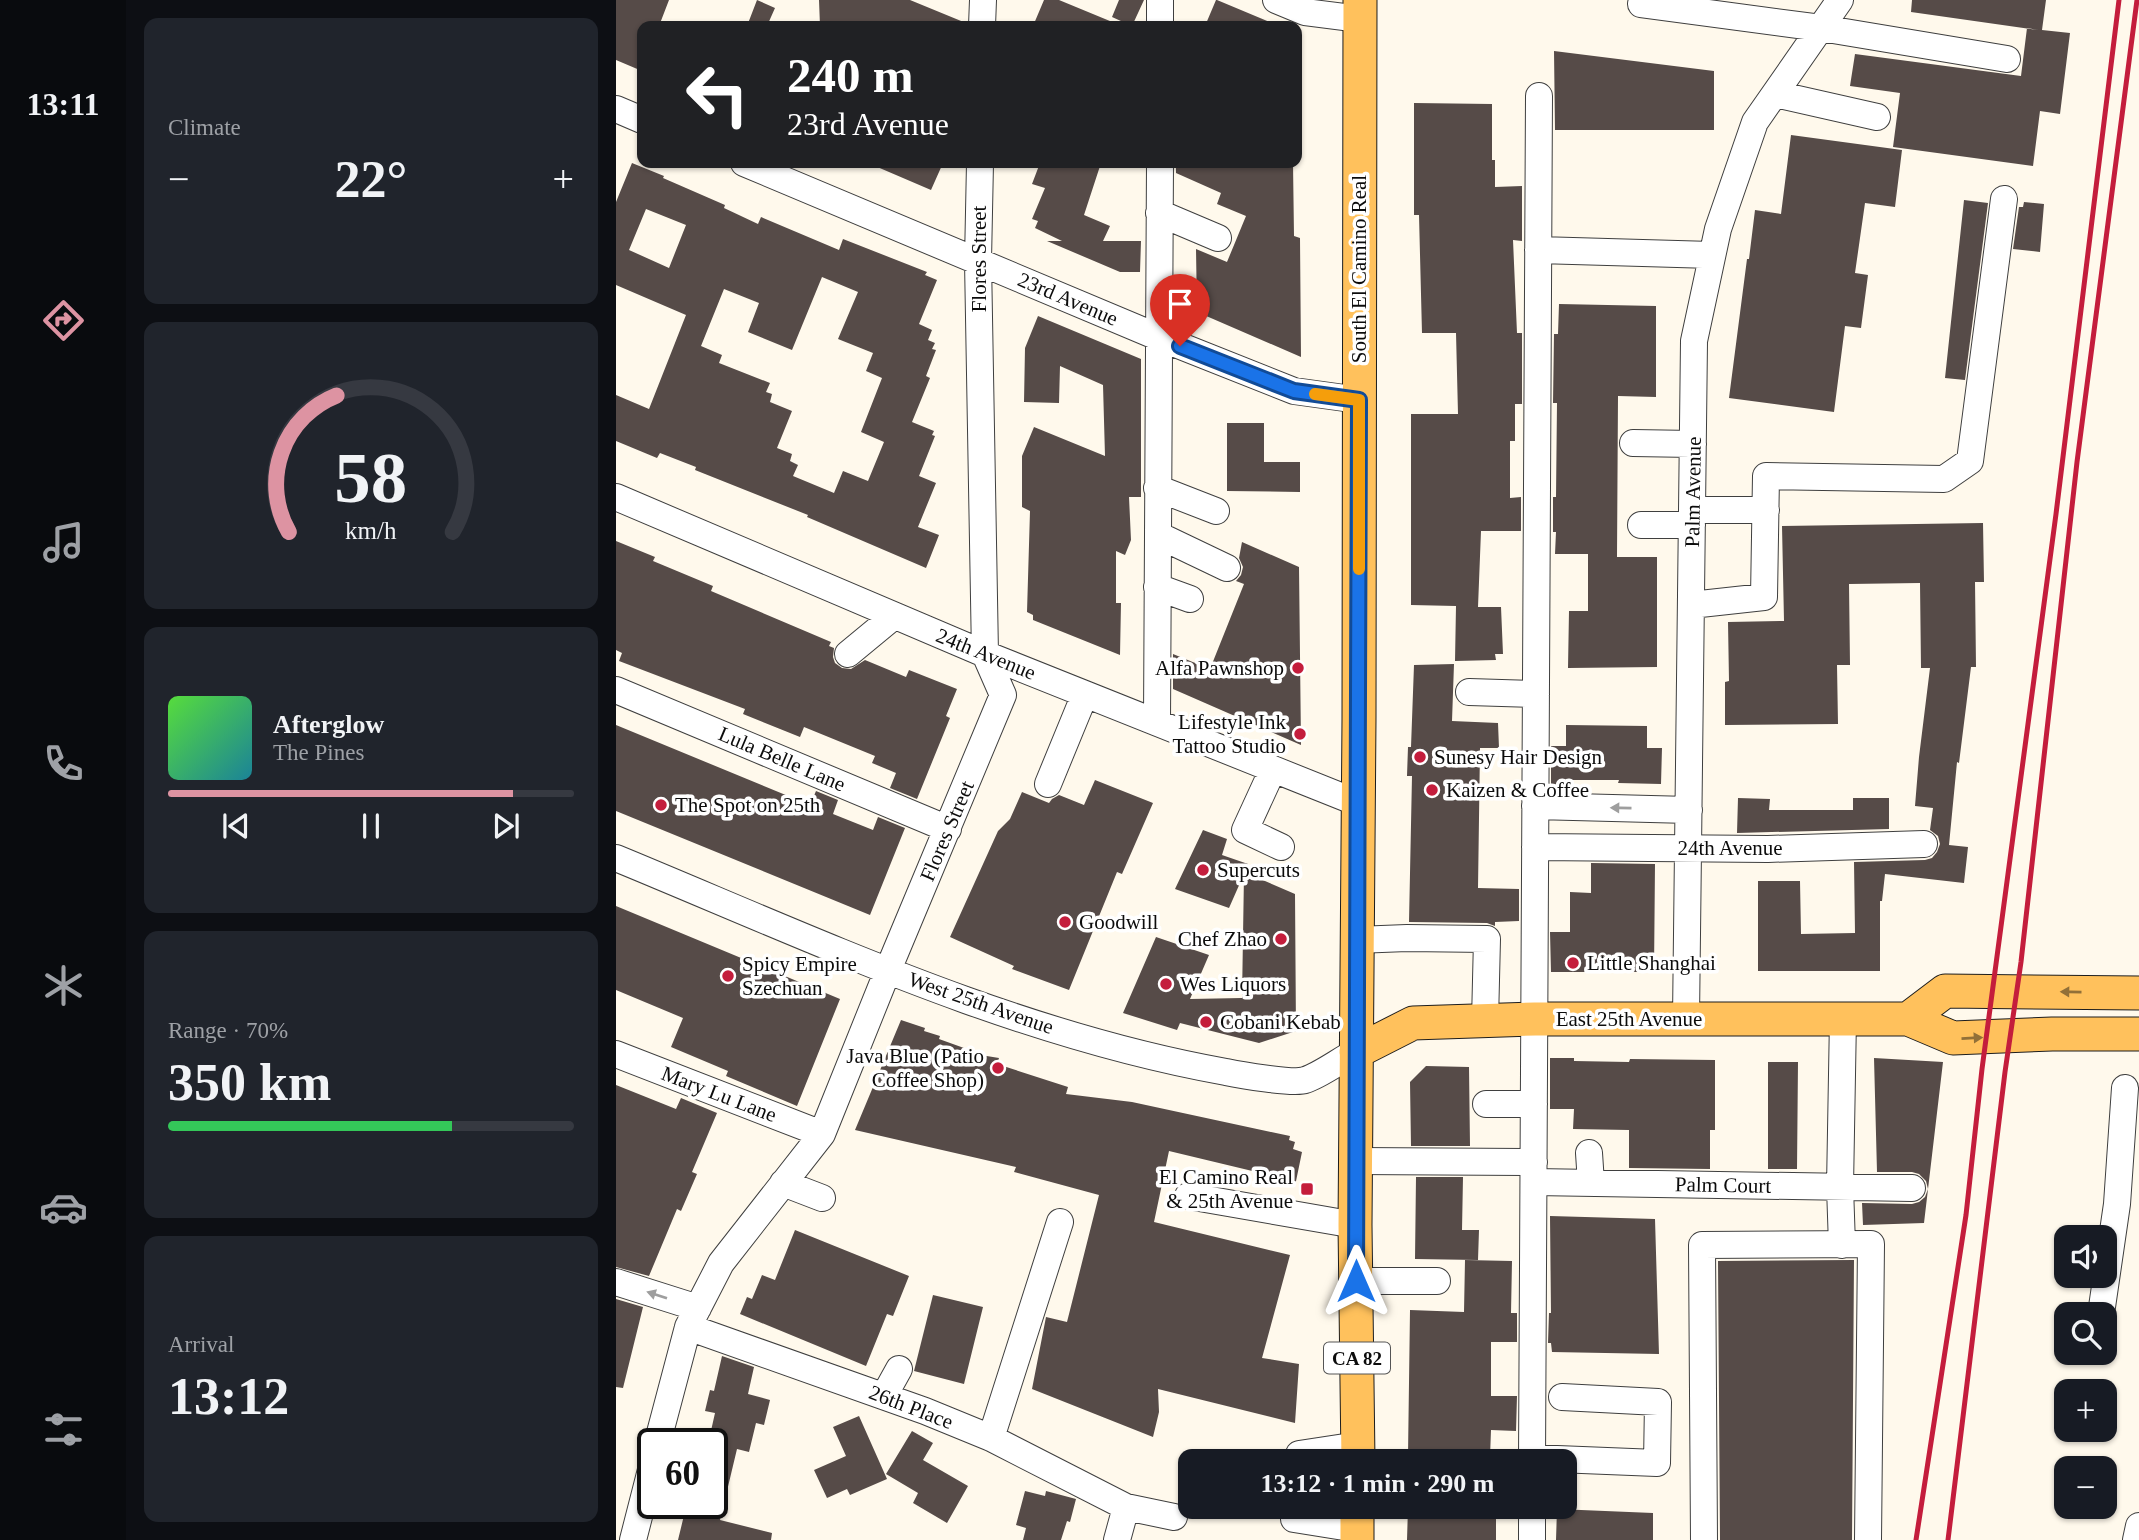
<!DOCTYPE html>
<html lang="en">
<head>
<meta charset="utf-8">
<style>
  :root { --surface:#171b24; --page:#20242c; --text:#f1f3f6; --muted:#9ea1a6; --line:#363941; --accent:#dd93a2 }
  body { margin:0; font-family:"Times New Roman",serif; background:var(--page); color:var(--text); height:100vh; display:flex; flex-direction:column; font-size:26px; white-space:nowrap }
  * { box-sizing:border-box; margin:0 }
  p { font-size:23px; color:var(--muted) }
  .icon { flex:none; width:38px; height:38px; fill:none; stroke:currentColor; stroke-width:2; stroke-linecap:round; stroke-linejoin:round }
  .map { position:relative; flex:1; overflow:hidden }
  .side { display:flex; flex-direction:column; gap:18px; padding:18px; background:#0d0f14; width:490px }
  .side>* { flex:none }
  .guide { position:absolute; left:21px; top:21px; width:665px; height:147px; border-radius:14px; box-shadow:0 2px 5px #0004; background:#202124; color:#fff; overflow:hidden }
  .tools { position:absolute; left:1438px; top:1225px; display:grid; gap:14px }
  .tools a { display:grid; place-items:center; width:63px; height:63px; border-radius:14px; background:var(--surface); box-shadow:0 2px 5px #0004; font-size:35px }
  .speed { position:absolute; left:21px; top:1428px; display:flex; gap:14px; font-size:35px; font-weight:700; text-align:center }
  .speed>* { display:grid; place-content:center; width:91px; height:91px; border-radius:50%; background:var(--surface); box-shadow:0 2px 5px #0004; line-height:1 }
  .speed .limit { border:4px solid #111; border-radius:10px; background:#fff; color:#111 }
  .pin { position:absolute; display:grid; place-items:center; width:60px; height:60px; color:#fff; margin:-72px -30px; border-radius:50% 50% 50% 0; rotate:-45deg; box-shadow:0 0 7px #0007 }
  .pin .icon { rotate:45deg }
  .me { position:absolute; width:77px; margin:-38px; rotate:0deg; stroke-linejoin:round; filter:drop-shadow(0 0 5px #0008) }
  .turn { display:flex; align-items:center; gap:24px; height:147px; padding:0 35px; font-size:32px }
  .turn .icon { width:91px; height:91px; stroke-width:2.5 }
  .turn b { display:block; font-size:49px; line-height:60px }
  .big { font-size:52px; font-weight:700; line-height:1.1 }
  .side .widget { flex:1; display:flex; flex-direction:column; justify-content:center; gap:10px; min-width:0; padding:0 24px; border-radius:14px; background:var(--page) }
  .side .dial { align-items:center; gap:0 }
  .dial svg { height:182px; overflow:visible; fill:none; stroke:var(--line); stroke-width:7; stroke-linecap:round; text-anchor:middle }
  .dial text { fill:var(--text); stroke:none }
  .song { display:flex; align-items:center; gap:21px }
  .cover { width:84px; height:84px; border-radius:10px; background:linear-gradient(135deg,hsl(110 70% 55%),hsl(190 70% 35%)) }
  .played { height:7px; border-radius:4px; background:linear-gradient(90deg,var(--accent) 85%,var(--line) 85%) }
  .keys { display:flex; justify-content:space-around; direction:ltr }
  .heat { display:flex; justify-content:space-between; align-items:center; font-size:38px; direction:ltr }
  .charge { height:10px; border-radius:5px; background:linear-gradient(90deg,#34c759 70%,var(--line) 0) }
  .trip { position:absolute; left:562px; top:1449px; width:399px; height:70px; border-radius:14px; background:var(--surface); box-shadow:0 2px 5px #0004; font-weight:700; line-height:70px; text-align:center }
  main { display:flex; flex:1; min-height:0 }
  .tabs { display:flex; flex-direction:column; width:126px; justify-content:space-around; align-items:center; background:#090b0e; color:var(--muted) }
  .tabs .icon { width:49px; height:49px }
  .tabs .active { color:var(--accent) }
  .tabs b { font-size:32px; color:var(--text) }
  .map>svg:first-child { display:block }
  .building { fill:#564b48; fill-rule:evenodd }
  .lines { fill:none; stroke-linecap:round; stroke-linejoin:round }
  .minor-casing { stroke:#3f3f3f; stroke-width:28 }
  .major-casing { stroke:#1d1d1d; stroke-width:35 }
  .minor { stroke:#fff; stroke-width:26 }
  .major { stroke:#ffc15c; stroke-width:33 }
  .rail { stroke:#c41d3c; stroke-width:5 }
  .oneway { fill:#9e9e9e }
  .oneway2 { fill:#927038 }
  .route-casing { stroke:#114b97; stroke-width:18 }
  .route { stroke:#1a73e8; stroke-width:12 }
  .slow { stroke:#f59e0b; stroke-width:12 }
  .poi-dot { fill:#c41d3c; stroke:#fff; stroke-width:2.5 }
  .labels { text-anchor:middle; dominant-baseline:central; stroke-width:7; stroke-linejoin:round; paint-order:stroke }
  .shield { fill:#fff; stroke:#555; stroke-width:2 }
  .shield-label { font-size:19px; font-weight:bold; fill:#0c0c0c }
  .street-label { font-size:21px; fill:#0c0c0c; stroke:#fff }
  .poi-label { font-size:21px; fill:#0c0c0c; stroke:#fff; text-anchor:start }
</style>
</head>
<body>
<main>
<nav class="tabs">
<b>13:11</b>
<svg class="icon active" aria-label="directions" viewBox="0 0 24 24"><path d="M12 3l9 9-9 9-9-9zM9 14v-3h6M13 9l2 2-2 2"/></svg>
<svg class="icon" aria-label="music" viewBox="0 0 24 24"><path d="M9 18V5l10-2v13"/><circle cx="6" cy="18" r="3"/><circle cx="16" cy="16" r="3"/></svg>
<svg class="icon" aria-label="phone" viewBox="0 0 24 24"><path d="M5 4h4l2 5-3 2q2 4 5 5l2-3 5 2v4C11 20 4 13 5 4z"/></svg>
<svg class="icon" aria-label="climate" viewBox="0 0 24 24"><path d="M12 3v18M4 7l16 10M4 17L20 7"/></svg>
<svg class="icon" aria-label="car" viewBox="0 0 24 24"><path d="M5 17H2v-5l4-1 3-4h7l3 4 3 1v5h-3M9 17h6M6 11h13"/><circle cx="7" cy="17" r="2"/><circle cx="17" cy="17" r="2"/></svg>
<svg class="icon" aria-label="filters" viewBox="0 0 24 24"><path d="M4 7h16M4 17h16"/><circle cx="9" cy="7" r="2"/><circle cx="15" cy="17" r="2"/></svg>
</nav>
<section class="side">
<div class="widget"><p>Climate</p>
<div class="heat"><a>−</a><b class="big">22°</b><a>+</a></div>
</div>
<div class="widget dial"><svg viewBox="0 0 100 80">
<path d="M14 69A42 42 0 1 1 86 69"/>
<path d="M14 69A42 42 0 0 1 35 9" stroke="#dd93a2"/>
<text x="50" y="56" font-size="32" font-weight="700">58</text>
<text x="50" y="72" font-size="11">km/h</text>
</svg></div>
<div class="widget">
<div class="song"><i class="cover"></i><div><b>Afterglow</b><p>The Pines</p></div></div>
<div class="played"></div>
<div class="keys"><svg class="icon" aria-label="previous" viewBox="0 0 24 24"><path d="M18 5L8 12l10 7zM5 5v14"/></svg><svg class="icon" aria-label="pause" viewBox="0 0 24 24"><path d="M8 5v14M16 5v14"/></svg><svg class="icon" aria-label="next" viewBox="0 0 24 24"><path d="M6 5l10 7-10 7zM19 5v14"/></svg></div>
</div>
<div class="widget"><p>Range · 70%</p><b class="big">350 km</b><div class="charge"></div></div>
<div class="widget"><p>Arrival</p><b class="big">13:12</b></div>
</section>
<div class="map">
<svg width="1523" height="1540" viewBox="0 0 1523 1540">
  <rect width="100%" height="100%" fill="#fff9ec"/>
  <path class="building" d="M0,0h53l-10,26h-17v45l-26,-11z
    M141,0l18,8 -8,18h-20z
    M203,0h91l56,23v3h-146z
    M428,0h15l63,26h-89z
    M503,0h25l-12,26 -20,-9z
    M600,0h1l62,26h-74z
    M1296,0h134l-4,30 28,3 -10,81 -20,-3 -7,55 -140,-19 7,-54 -50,-7 5,-32 166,22 6,-48 11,2 -127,-18z
    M938,51l160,20v59h-159z
    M798,103l78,1v56h3v27l27,-1v55l-9,-1 4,93h5v71h-7v37h-5v57l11,-1v34h-40l-3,76h23l2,47h-8l1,6 -41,1 1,-55 -45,-1v-191h47l-2,-81h-34l-3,-118h-5z
    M1175,135l111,15 -7,57 -30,-4 -10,70 13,2 -7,53 -16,-2 -11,86 -105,-14 18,-139h2l6,-49 26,4z
    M16,163l32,13 -1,2 62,27 -1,3 34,16 3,-7 78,33 4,-11 84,33 -2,3 12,5 -18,44 13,6 -4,10 7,3 -3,6 4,1 -10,26 4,2 -18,44 22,9 -2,4 3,1 -16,40 17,7 -18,44 21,8 -13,33 -119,-51 1,-2 -113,-45 1,-3 -36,-14 -3,5 -41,-17v-46l33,14 37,-94 -70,-30v-83zM30,209l40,16 -17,43 -40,-18zM206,277l36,15 -20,47 35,14 -7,18 16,7 -21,54 23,10 -16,39 -25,-10 -9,22 -41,-17 5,-11 -8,-4 2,-7 -15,-6 15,-37 -22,-9 2,-8 -6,-2 4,-9 -51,-20 3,-8 -21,-9 23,-57 35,14 -11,29 44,18z
    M252,163h75l-12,27z
    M424,163h61l-17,52 26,11 -7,15h38l-1,31h-20l-73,-31h15l-27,-13 3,-7 -6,-2 13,-31 -13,-4z
    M560,163h117l1,73 6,2 1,119 -104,-45 -1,-63 31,13 19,-46 -29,-12 4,-11 -45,-20z
    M1348,200l24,3 -23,177 -20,-2z
    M1408,202l20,2 -4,48 -27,-3 6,-42h4z
    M943,304l97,2v91l-38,-1 -1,161h40v110l-89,1 1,-57h19v-57h-33l1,-22h-3v-35h3l1,-94h-4l1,-69h4z
    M422,316l103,43v138h-12l2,43 -6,15 -9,-4v52h5l-1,52 -87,-35v-5l-6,-3 3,-101 -8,-4v-51l12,-29 71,29 -2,-71 -43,-19 -1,37 -35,-1 1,-54z
    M611,423h37v39h36v30l-73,-1z
    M1367,523l1,59h-9l1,85h-5l-12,96 -2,-1 -8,83 19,2 -4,36 -79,-9 -3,27h-2v70h-122v-90h42l1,53 54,-1 -1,-71 71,-2 7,-2 5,-6 3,-8 -2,-8 -8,-6 3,-22 -18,-2 4,-49 11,-89h-9l-1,-85 -71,1 1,81h-13l1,59 -113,1v-43l4,-1 -1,-59 56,-1 -2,-95z
    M0,541l39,16 -2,4 60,25 -2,5 120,51 -2,4 5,2 -1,9 2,6 7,5 9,1 14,-9 41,17 3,-7 48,19 -11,27 4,2 -33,81 -27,-11 6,-15 -24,-10 3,-7 -71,-29 -4,10 -57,-23 2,-5 -126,-48 3,-8 -6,-3z
    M626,542l57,25 2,178 -128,-56v-35l37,15 34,-85 -8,-3 5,-6 2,-8 -4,-9z
    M838,664l-2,57 46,2 1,25h-19l-2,140 41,1v32l-24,1v4l-8,-3 -78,-1 3,-146h-5l1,-29h3l3,-82z
    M0,725l194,80 6,-14 22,9 -5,14 40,16 5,-13 27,11 -35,87 -254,-104z
    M950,725l81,1v22h15l-1,36 -43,-1 1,-3h-50v11h-18v-45h15z
    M479,780l58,23 -31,71 -5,-2 -48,118 -57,-21 2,-3 -64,-29 48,-106 12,-12 12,-27 27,11 3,-4 7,-4 25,10z
    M1122,798l32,1 -1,11h84v-12h36v31l-152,4z
    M587,830l24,9 -5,16 26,9 -4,8 51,22 1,137 -37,12 -79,-20 -3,7 -54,-17 33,-76 53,18 -19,44 52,-1 2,-124 -15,34 -54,-19z
    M975,863l64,1 -1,108h-103l-1,-40h20v-40l21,1z
    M0,906l224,93 -43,107 -71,-30 2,-5 -57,-24 12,-29 -67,-28z
    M285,1020l24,8 -1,3 16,5 -1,3 25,9 -2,4 37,6 -2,6 71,23 -2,7 66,8 158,34 -1,4 6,2 -2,7 9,3 -7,34 -27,-8 1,-3 -100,-24 -15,71 136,33 -28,103 37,6 -4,59 -137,-34 1,23 -6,25 -121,-48 14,-72 21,5 32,-127 -85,-23 2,-5 -161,-37z
    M934,1058h24v3l55,1 1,-3 85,1v70h-5v39l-81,-1v-38l-56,-1 1,-20h-24z
    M1258,1058l69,4 -19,161 -61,2 -1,-22 50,1 7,-2 6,-5 3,-8 -2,-8 -7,-7 -7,-2h-35z
    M1152,1062h30l-1,107h-29z
    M810,1066l43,1 1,79h-59l-1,-64z
    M0,1085l60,24 5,-11 36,15 -25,59 5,2 -16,37 -4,-2 -28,67 -33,-9z
    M800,1177h47l-1,53h17l-1,30 -63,-1z
    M934,1216l105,3 4,135 -107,-2 -1,-9h-3l1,-30h2z
    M179,1230l114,46 -16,40 -6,-2 -21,52 -126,-52 7,-17 5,2 10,-24 13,5z
    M849,1260l47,1 -1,52h6v29h-26v54h26l-1,35 -25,-1 -1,27 -82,-2 2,-145 54,2z
    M1238,1260l-2,280h-132l-2,-279z
    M317,1295l50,12 -19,77 -50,-13z
    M0,1299l27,8 -20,81 -7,-1z
    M106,1356l32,11 -6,27 22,6 -6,25 -8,-2 -7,29 -12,-3 -17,71 52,13 -1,7h-93l9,-37h25v-59h-4l7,-31 -10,-2 5,-21 4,1z
    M243,1416l28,63 -37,16 -3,-6 -20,9 -13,-28 32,-14 -13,-29z
    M296,1431l21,12 -10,17 45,26 -21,37 -34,-20 5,-10 -32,-19z
    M409,1491l20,5 1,-5 30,8 -6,23 -3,-1 -6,19h-38l3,-12 -10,-3z
    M792,1507h88v33h-89z
    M941,1509l96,4v27h-97z"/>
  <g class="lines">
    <defs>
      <path id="minor" d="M544,0v26
        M660,0l29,12 55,7
        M1025,4l180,24 186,31
        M366,26l1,-26
        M1159,94l102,23
        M0,109l26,11
        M128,163l414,174 136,54 65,9
        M543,213l59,25
        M922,250l174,5
        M1017,443l60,1
        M541,488l59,23
        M0,497l369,157 373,149
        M1077,510h73
        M1025,525h51
        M542,535l69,33
        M541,587l33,12
        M1075,605l73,-8 2,-121 178,3 26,-18 34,-262
        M232,654l46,-38
        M0,690l332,139
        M853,692l67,2
        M541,722l3,-559
        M657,769l-28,61 36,17
        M432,784l37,-90
        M919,806l154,4
        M919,847l233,2 156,-5
        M0,858c199,82 397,176 610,214 14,3 68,12 79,8 16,-5 35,-20 51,-28
        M740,940l51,-2 80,1 -2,82
        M1070,1019l8,-678 24,-112 37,-107 85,-122
        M0,1054l206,80
        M870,1104h48
        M973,1153l2,30
        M740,1161l178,1
        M918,1182l378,6
        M167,1183l39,15
        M572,1196l167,29
        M1226,1245l-2,-58 3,-169
        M740,1281h81
        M0,1282l82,26
        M1486,1307l15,-103 8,-116
        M72,1327l237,84 66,27 135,69 48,10
        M268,1396l15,-27
        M375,1438l69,-216
        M41,1444l31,-117 33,-64 101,-129 66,-164 115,-275 -18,-41 -7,-393 2,-98
        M683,1454l59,-9
        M911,1461l5,-3 125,5 1,-61 -96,-5
        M916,1461l7,-1365
        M678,1519l63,10
        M17,1540l20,-78
        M501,1540l9,-33
        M916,1540v-33
        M1088,1540l-2,-295 169,-1 -3,296
        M1520,1540l3,-14"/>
      <path id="major" d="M1292,1019l37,-28 194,2
        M740,1052l57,-29 122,-4h373l45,19 99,-4h87
        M742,1461l-3,-236 4,-506 1,-719
        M741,1540v-33"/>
    </defs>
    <use href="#minor" class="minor-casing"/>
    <use href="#major" class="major-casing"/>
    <use href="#minor" class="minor"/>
    <use href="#major" class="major"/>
    <path class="rail" d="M1300,1540l50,-325 16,-146 74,-555 63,-514
      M1332,1540l57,-468 16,-110 56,-500 60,-462"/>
  </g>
  <defs><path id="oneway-solid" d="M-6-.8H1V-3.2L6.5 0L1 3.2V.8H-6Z" transform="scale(1.75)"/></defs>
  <g class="oneway">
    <use href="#oneway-solid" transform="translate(1005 808) rotate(-179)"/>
    <use href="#oneway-solid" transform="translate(41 1295) rotate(-162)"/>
  </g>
  <g class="oneway2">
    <use href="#oneway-solid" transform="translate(1455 992) rotate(-179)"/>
    <use href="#oneway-solid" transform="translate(1356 1038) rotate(-3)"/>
  </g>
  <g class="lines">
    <defs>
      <path id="route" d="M564,346l114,45 65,9 -3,881"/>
    </defs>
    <use href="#route" class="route-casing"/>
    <use href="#route" class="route"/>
    <path class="slow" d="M699,394l44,6v169"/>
  </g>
  <g class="poi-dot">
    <circle cx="682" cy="668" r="7"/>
    <circle cx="684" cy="734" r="7"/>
    <circle cx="804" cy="757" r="7"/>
    <circle cx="816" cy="790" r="7"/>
    <circle cx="45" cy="805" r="7"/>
    <circle cx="587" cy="870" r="7"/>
    <circle cx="449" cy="922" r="7"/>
    <circle cx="665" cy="939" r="7"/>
    <circle cx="957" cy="963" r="7"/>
    <circle cx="112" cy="976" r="7"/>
    <circle cx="550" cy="984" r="7"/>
    <circle cx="590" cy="1022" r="7"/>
    <circle cx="382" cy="1068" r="7"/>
    <rect x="684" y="1182" width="14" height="14" rx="3.5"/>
  </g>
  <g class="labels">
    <rect class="shield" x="708" y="1342.5" width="66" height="31" rx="5"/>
    <g class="shield-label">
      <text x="741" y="1358">CA 82</text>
    </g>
    <g class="street-label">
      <text transform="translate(363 259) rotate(-90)">Flores Street</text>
      <text transform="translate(743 269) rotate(-90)">South El Camino Real</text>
      <text transform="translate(452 299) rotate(23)">23rd Avenue</text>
      <text transform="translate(1077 492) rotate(-89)">Palm Avenue</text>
      <text transform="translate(370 654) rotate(22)">24th Avenue</text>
      <text transform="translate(166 759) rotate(23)">Lula Belle Lane</text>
      <text transform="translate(331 831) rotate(-67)">Flores Street</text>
      <text x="1114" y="848">24th Avenue</text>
      <text transform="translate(365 1003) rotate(19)">West 25th Avenue</text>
      <text x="1013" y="1019">East 25th Avenue</text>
      <text transform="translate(103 1094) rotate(21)">Mary Lu Lane</text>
      <text transform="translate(1107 1185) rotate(1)">Palm Court</text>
      <text transform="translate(295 1407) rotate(21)">26th Place</text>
    </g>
    <g class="poi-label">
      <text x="668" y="668" text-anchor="end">Alfa Pawnshop</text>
      <text x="670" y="722" text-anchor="end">Lifestyle Ink<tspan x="670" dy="24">Tattoo Studio</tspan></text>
      <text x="818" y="757">Sunesy Hair Design</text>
      <text x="830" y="790">Kaizen &amp; Coffee</text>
      <text x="59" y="805">The Spot on 25th</text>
      <text x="601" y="870">Supercuts</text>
      <text x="463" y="922">Goodwill</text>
      <text x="651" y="939" text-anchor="end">Chef Zhao</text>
      <text x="971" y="963">Little Shanghai</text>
      <text x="126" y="964">Spicy Empire<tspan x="126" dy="24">Szechuan</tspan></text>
      <text x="564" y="984">Wes Liquors</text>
      <text x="604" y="1022">Cobani Kebab</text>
      <text x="368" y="1056" text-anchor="end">Java Blue (Patio<tspan x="368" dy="24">Coffee Shop)</tspan></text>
      <text x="677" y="1177" text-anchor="end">El Camino Real<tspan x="677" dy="24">&amp; 25th Avenue</tspan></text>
    </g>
  </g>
</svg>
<div class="tools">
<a><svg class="icon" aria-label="sound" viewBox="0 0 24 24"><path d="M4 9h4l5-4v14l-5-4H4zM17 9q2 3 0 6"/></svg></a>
<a><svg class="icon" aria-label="search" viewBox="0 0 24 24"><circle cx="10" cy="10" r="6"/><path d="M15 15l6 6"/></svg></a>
<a>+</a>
<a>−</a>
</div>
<div class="speed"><div class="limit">60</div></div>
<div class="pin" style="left:564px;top:346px;background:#d93025"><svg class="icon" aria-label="arrive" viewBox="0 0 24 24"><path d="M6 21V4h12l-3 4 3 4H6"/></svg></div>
<svg class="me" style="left:740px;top:1281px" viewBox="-20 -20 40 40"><path d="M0-17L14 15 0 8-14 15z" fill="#1a73e8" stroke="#fff" stroke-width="4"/></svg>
<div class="trip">13:12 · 1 min · 290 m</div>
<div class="guide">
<div class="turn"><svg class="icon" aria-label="left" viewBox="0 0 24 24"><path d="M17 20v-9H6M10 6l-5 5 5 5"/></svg><div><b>240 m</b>23rd Avenue</div></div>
</div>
</div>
</main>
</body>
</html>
